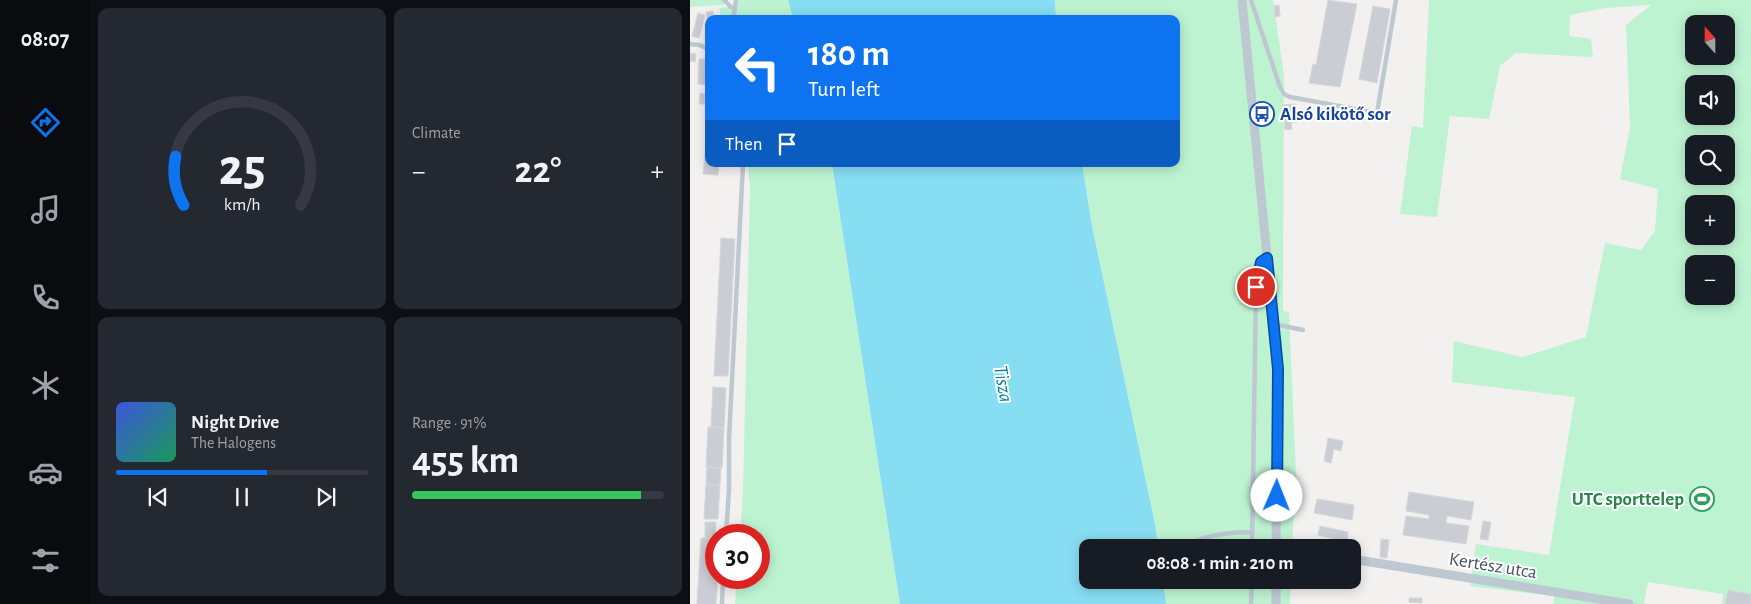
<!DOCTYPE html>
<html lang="en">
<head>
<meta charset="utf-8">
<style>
  :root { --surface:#171b24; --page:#242831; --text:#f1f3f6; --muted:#9ea1a6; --line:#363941; --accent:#0d73f0 }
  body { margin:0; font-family:"Alegreya Sans",sans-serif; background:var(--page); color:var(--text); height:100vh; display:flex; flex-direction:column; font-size:19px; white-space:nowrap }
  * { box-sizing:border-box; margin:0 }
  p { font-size:16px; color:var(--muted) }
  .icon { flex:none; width:28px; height:28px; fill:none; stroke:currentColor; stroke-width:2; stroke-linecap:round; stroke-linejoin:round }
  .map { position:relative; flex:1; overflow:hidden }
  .side { display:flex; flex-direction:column; gap:8px; padding:8px; background:#0d0f14; width:600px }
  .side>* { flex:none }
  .hud { position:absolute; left:15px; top:15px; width:475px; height:152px; border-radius:10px; box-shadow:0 2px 12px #0003; background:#0d73f0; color:#fff; overflow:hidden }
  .needle { width:32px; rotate:339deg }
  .tools { position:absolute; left:995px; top:15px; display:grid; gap:10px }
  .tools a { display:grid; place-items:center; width:50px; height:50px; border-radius:10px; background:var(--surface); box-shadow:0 2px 12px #0003; font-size:25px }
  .speed { position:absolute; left:15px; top:524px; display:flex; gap:10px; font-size:25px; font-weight:700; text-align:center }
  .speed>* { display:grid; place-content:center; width:65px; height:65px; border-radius:50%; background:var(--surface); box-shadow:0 2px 12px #0003; line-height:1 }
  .speed .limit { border:8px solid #d22; background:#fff; color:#111 }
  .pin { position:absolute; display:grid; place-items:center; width:42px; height:42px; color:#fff; margin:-21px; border:2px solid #fff; border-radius:50%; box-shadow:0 1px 5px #0007 }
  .me { position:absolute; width:55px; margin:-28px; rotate:1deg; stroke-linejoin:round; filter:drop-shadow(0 0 4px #0008) }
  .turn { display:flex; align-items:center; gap:18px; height:105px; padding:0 20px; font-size:22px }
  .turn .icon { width:65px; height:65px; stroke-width:2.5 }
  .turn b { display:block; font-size:35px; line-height:42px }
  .then { display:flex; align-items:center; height:48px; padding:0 20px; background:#0003; gap:10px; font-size:19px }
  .big { font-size:38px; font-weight:600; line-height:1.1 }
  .side .card { flex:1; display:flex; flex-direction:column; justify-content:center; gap:8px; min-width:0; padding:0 18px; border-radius:10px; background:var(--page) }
  .side .dial { align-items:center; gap:0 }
  .dial svg { height:130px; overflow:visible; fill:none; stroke:var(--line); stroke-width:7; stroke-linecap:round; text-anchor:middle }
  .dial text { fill:var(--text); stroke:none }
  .song { display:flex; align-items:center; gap:15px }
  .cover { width:60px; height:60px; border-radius:8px; background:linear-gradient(135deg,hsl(230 70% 55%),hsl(150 70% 35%)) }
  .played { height:5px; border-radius:2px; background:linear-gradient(90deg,var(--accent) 60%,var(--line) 60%) }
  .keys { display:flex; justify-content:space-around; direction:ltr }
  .heat { display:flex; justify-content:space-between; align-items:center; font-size:28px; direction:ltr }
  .charge { height:8px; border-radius:4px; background:linear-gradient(90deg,#34c759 91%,var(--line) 0) }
  .side .tiles { flex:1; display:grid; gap:8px; grid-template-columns:repeat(2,1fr) }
  .trip { position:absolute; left:389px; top:539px; width:282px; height:50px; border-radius:10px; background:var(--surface); box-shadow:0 2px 12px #0003; font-weight:600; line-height:50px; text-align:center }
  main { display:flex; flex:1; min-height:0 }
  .tabs { display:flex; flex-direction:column; width:90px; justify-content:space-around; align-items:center; background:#090b0e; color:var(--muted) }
  .tabs .icon { width:35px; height:35px }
  .tabs .current { color:var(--accent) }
  .tabs b { font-size:22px; color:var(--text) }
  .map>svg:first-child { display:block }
  .green { fill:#bdf3d1; fill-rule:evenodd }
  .water { fill:#87ddf2 }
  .building { fill:#cacdd3; stroke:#d4d7dc }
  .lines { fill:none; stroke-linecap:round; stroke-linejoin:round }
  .lane { stroke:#bdc8d0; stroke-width:4.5 }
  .street { stroke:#bdc8d0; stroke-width:9 }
  .route-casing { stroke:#084b9c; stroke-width:12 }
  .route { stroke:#0d73f0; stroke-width:9 }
  .labels { text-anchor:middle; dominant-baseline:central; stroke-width:4; stroke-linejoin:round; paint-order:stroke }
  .transit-label { font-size:19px; font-weight:bold; fill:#164399; stroke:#fff; text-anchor:start }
  .leisure-label { font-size:19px; font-weight:bold; fill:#27864d; stroke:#fff; text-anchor:end }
  .street-label { font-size:19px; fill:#47545f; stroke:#fff }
  .water-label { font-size:20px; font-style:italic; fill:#05809e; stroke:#fff }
</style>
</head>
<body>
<main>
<nav class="tabs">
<b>08:07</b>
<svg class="icon current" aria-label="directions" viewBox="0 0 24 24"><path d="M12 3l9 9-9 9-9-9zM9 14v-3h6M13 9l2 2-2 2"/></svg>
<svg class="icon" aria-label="music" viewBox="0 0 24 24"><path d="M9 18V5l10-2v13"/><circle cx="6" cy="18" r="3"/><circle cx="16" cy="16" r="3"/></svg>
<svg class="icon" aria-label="phone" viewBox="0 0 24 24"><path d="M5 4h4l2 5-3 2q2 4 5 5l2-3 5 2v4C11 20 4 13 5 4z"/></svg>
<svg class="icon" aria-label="climate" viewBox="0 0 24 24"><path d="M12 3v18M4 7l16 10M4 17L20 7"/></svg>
<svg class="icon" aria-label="car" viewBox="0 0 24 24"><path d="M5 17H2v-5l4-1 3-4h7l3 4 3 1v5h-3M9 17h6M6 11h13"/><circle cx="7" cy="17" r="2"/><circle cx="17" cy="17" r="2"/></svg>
<svg class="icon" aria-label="filters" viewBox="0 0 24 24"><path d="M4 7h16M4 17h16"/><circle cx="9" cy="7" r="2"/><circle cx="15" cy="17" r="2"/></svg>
</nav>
<section class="side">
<div class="tiles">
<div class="card dial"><svg viewBox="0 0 100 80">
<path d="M14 69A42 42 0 1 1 86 69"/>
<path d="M14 69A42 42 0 0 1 9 39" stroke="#0d73f0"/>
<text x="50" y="56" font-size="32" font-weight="700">25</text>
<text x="50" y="72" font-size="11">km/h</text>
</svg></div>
<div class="card"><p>Climate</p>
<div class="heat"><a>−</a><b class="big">22°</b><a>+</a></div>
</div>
<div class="card">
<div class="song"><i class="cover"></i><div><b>Night Drive</b><p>The Halogens</p></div></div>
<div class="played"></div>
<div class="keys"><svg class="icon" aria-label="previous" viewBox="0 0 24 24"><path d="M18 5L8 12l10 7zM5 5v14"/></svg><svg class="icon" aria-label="pause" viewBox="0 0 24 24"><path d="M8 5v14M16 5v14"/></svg><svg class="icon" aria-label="next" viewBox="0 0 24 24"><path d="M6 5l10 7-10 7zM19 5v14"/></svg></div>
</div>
<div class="card"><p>Range · 91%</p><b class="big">455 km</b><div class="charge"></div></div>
</div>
</section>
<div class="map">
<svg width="1061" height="604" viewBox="0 0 1061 604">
  <rect width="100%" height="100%" fill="#f3f0f0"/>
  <path class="green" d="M0,0h38l-5,5 -33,2z
    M48,0h50l5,19h-71l-3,-11 19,-2z
    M365,0h218l11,75 -1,236 6,1 7,163 -4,72h-134l-3,-23 -63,-298 -10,-62h94v-145h-120z
    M739,0h322v604h-29l1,-10 -75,-12 -4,22h-90v-8l-84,-10 6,-42 73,11 26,-158 -123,-15 2,-41 68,16 64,-20 19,-94 36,7 14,-19 3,-42 -38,-10 10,-52 -4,-102 25,-20 -46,3 -35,7 -1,21 22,3 2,18 -77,-4 -16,13 -11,53 -39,-3 -13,101 -37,-3 12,-88 11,2zM1004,24h32v32h-32zM1004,84h32v32h-32zM1004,144h32v32h-32zM1004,204h32v32h-32zM1004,264h32v32h-32z
    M58,164h84l68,440h-165l2,-26h22v-43h-19l3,-43 7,-304z
    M473,580h128l-1,24h-124z"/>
  <path class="water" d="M98,0h267l1,19h-263z
    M142,164h250l10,62 63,298 3,23 -70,1v32h75l3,24h-266z"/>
  <path class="building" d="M638,0l29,4 -17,83 -31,-4 4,-19 3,1z
    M589,5l1,11 -5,1 -1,-11z
    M683,6l17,3 -13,74 -18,-4z
    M23,11l1,7 -7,1 -1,-7z
    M8,13l7,2 -6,23 -7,-2z
    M0,53l6,1 -1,8 -5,-1z
    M9,59h9l-1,26 -9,-1z
    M10,93l5,1v10h-6z
    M606,104l1,18h-6l1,7 -7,1 -2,-25z
    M19,115v49h10l-1,11 -15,-1z
    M31,238l14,1 -7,137h-14z
    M23,387l13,1 -2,40 -13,-1z
    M18,427l16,1 -2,40 -16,-1z
    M638,438l15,3 -2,10 -7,-2 -3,14 -7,-2z
    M17,467l14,1 -1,17 -14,-1z
    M16,484l14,1 -2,34h-14z
    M719,492l65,10 -3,18 -24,-4 -1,7 23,3 -3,18 -63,-9 3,-19 23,3v-4l-23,-4z
    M627,499l37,6 -2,15 -38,-7z
    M793,521l8,1 -3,18 -8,-1z
    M15,522h11l-1,16h-10z
    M630,526l28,6 -1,10 -29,-7z
    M11,538h15v40h2l-2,26h-19z
    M691,539l8,1 -2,18 -7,-1z
    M1038,590l23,4v10h-26z
    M719,598h13v5l-13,-1z"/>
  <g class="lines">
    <path class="lane" d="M34,0l7,7
      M561,0l29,87 4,7 6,3 87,16 19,-113
      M44,14l2,-14
      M0,44l9,1 10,4
      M584,324l29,6
      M36,535l3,-46v-50l14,-275
      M490,548c23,-13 47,-16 72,-16
      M562,548l4,-261 5,-25 6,-4
      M32,604l1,-26
      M561,604l1,-24"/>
    <path class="street" d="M552,0l36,369 -2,179
      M662,559l277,45
      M586,604v-24"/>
  </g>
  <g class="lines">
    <defs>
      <path id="route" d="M566,287l5,-25 6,-4 11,111 -1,127"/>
    </defs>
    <use href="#route" class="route-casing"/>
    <use href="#route" class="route"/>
  </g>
  <defs>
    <symbol id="bus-ring" viewBox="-11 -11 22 22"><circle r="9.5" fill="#fff" stroke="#1a4fb4" stroke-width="1.5"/><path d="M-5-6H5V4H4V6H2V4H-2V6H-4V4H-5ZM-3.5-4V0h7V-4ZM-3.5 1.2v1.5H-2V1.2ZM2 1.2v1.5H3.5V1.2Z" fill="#1a4fb4"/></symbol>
    <symbol id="stadium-ring" viewBox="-11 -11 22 22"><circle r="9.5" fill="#fff" stroke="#2e9e5b" stroke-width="1.5"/><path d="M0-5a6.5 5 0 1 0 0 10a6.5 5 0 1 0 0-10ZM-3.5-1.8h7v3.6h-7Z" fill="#2e9e5b"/></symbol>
  </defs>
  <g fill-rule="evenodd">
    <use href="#bus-ring" x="558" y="100" width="28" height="28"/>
    <use href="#stadium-ring" x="998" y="485" width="28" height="28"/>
  </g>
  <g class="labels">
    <g class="transit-label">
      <text x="590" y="114">Alsó kikötő sor</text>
    </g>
    <g class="leisure-label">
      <text x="994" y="499">UTC sporttelep</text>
    </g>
    <g class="street-label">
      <text transform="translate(803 566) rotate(9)">Kertész utca</text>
    </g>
    <g class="water-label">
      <text transform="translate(313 384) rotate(80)">Tisza</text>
    </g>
  </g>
</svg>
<div class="tools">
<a><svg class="needle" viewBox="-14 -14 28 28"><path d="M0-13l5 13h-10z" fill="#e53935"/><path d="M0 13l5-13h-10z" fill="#9ea1a6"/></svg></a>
<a><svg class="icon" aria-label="sound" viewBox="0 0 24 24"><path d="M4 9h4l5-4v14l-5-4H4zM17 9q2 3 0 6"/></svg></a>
<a><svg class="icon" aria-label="search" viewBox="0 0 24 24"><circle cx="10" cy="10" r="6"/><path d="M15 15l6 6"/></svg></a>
<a>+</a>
<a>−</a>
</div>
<div class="speed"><div class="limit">30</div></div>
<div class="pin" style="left:566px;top:287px;background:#d93025"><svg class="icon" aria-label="arrive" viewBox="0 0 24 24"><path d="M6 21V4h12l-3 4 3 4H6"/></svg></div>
<svg class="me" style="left:587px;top:496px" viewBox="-20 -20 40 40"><circle r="19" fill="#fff"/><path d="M0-13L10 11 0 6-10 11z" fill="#0d73f0"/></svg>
<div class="trip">08:08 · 1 min · 210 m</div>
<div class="hud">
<div class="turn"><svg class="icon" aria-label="left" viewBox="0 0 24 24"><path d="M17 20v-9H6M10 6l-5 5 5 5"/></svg><div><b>180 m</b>Turn left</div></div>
<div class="then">Then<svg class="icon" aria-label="arrive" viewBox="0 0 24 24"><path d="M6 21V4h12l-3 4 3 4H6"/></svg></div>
</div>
</div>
</main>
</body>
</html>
